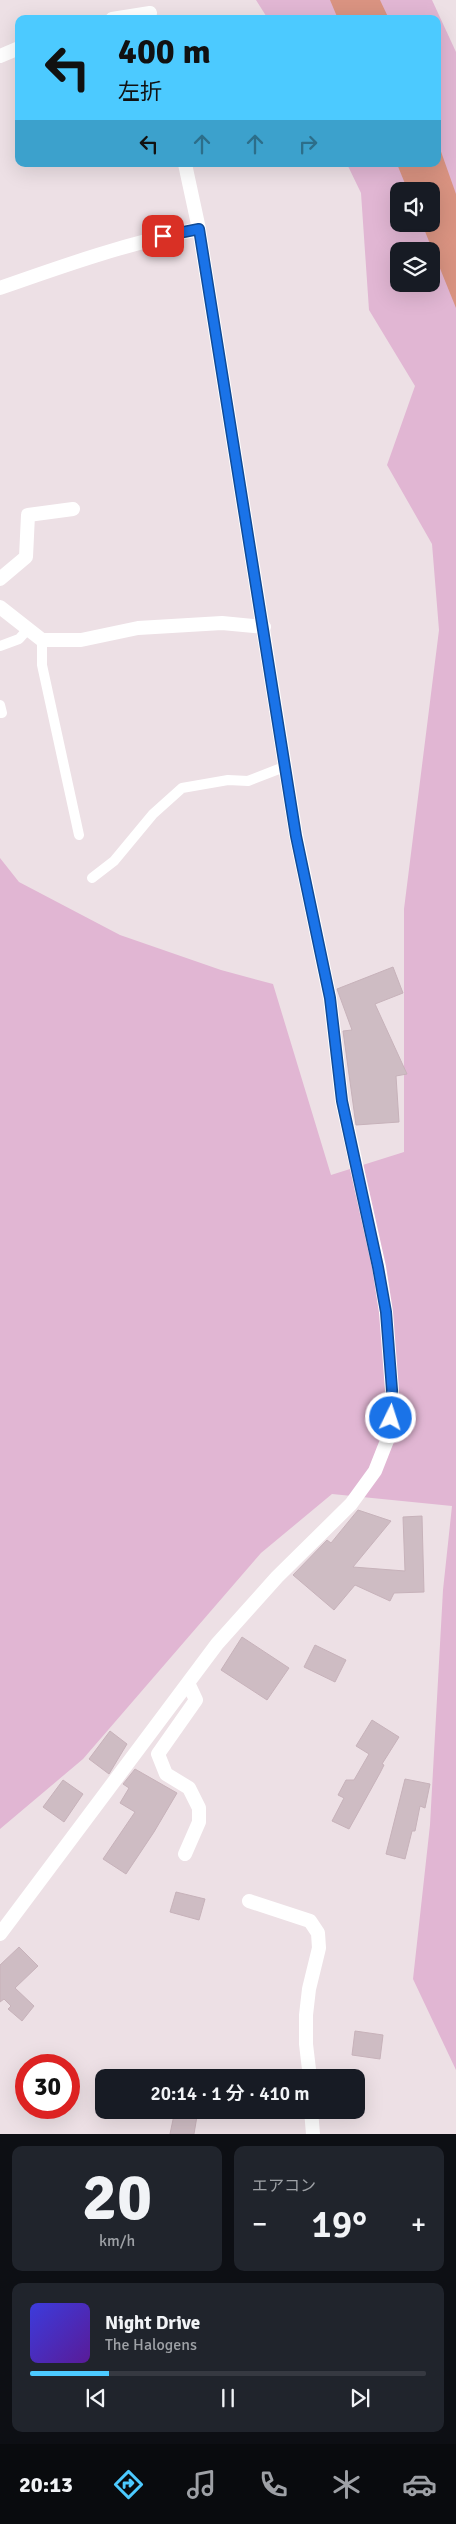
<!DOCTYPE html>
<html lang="ja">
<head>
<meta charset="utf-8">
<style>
  :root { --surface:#171b24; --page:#20242c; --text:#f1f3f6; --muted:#9ea1a6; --line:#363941; --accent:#4ccaff }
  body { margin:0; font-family:Signika,"Noto Sans JP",sans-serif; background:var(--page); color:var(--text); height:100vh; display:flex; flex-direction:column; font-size:19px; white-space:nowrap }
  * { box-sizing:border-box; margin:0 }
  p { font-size:16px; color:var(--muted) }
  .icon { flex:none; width:28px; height:28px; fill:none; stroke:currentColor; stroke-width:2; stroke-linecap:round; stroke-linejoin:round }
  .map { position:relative; height:2134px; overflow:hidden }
  .details { display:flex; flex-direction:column; gap:12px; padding:12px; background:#0d0f14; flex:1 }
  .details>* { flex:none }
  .guide { position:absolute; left:15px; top:15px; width:426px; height:152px; border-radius:10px; box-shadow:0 5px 20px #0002; background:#4ccaff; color:#111; overflow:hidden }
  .tools { position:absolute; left:390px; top:182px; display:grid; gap:10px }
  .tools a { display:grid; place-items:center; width:50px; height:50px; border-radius:10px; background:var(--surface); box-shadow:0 5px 20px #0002; font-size:25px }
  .speed { position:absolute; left:15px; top:2054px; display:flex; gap:10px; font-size:25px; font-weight:700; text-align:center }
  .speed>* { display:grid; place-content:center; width:65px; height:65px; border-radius:50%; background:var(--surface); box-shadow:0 5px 20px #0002; line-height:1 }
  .speed .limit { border:8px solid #d22; background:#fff; color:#111 }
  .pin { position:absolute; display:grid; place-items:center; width:42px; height:42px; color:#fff; margin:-21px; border-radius:10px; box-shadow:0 2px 8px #0006 }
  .me { position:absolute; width:55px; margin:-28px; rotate:4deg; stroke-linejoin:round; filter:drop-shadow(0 0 4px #0008) }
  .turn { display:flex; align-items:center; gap:18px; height:105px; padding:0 20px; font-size:22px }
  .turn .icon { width:65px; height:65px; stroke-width:2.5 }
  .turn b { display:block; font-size:35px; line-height:42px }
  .lanes { display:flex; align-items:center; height:48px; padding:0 20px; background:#0003; justify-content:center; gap:25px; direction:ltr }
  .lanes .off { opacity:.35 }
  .big { font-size:38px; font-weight:600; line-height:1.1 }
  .details .card { flex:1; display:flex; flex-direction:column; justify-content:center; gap:8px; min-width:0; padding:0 18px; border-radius:10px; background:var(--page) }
  .details .dial { align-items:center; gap:0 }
  .dial b { font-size:65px; line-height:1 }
  .song { display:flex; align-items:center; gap:15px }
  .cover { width:60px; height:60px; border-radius:8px; background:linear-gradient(135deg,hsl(240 70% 55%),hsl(270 70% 35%)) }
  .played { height:5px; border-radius:2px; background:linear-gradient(90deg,var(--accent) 20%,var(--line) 20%) }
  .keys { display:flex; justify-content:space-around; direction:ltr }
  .heat { display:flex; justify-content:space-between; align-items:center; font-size:28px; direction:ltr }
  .details .tiles { flex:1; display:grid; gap:12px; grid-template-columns:1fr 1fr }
  .card:last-child { grid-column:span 2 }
  .trip { position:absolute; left:95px; top:2069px; width:270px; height:50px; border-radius:10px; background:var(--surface); box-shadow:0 5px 20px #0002; font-weight:600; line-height:50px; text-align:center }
  .tab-bar { display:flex; height:80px; justify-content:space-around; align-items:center; background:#090b0e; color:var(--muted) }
  .tab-bar .icon { width:35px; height:35px }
  .tab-bar .on { color:var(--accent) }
  .tab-bar b { font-size:22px; color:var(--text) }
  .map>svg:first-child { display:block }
  .green { fill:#e1b6d3; fill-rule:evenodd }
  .water { fill:#d99381 }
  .building { fill:#cebcc3; stroke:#c7b2ba }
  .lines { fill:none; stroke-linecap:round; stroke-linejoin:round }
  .service { stroke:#fff; stroke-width:10 }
  .minor { stroke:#fff; stroke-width:14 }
  .route-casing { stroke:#114b97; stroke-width:12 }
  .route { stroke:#1a73e8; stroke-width:9 }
</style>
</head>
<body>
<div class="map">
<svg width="456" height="2134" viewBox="0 0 456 2134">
  <rect width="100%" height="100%" fill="#ede0e5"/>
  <path class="green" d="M256,0h176l24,52v2018l-43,-91 17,-154 13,-235 9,-84 -120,-12 -71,59 -178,206 -83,70v-971l19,24 101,53 101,35 52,14 58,191 73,-23v-243l35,-279 -7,-86 -45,-79 28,-79 -46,-76 -8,-117 -14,-29h91v-145h-170zM399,191h32v33h-32zM399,251h32v33h-32z"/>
  <path class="water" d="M330,0h50l9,19h-51z
    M438,143l18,51v114l-34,-84h9v-33h-23l-11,-27h41z"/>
  <path class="building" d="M393,967l10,26 -28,11 32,70 -11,2 3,46 -43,3 -13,-94 9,-1 -15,-41z
    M358,1510l33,11 -38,46 52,4 -2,-54 19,-1 2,76 -30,1 -4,8 -35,-16 -21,25 -41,-35 34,-35 4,3z
    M242,1637l47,31 -22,32 -46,-30z
    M315,1645l31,15 -11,22 -31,-15z
    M372,1720l27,17 -17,27 2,1 -4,8 -31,56 -17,-8 12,-23 -6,-3 8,-15h8l15,-26 -13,-8z
    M110,1731l17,13 -18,30 -20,-15z
    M135,1769l42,24 -23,39 -28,42 -23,-15 32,-47 -15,-9 9,-15 -6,-4z
    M405,1779l25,5 -5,24 -5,-2 -5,25h-3l-7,28 -19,-5z
    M63,1780l20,14 -19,28 -21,-15z
    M176,1892l29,7 -6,21 -29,-8z
    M19,1947l19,19 -23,22 19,18 -12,15 -14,-12 3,-3 -7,-7 -4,3v-37z
    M355,2031l28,4 -3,24 -28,-4z
    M175,2110h23l-4,24h-24z"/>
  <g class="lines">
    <path class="service" d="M42,640v25l37,170
      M0,646l19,-7 9,-10
      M0,705l2,8h-2
      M92,878l22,-17 39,-47 29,-26 46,-8 20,1 36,-14"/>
    <path class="minor" d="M112,19l38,-6
      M0,56l19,-8
      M0,288c65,-23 131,-46 199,-59
      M0,579l26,-22 2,-42 45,-6
      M0,607l42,33h39l57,-12 84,-5 42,4
      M185,1854l14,-32v-14l-10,-20 -23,-14 -8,-20 38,-54 -7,-15
      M249,1901l61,20 8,12 1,15 -10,41 -3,26v29l4,34
      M0,1934l217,-290 60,-67 74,-73 24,-33 15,-38 2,-43 -6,-78 -7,-45 -37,-166 -12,-103 -34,-163 -97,-606 -14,-65
      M311,2110l2,24"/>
  </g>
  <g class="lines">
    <defs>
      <path id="route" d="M163,236l36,-7 97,607 34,162 12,103 36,166 8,45 6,78 -1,28"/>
    </defs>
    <use href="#route" class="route-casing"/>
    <use href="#route" class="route"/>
  </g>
</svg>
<div class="tools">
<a><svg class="icon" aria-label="sound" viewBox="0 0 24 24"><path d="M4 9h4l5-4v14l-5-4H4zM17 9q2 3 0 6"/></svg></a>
<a><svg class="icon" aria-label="layers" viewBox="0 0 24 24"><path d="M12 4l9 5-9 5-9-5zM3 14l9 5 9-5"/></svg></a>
</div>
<div class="speed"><div class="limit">30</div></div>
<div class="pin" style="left:163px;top:236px;background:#d93025"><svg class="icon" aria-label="arrive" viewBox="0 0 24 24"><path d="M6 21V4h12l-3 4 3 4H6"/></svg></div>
<svg class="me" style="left:391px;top:1418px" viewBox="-20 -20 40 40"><circle r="17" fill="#1a73e8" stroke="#fff" stroke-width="3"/><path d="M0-11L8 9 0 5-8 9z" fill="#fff"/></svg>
<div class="trip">20:14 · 1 分 · 410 m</div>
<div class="guide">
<div class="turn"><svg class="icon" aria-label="left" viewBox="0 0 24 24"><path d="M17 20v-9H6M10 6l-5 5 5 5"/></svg><div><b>400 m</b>左折</div></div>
<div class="lanes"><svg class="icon" aria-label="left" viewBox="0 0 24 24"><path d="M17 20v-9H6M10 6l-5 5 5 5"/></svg><svg class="icon off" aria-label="ahead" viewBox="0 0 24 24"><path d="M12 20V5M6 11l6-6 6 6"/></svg><svg class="icon off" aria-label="ahead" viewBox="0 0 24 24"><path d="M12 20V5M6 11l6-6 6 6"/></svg><svg class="icon off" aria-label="right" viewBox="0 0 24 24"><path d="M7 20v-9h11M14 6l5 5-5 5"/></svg></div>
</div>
</div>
<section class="details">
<div class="tiles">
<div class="card dial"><b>20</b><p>km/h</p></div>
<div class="card"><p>エアコン</p>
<div class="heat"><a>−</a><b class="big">19°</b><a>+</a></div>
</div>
<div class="card">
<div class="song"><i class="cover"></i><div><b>Night Drive</b><p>The Halogens</p></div></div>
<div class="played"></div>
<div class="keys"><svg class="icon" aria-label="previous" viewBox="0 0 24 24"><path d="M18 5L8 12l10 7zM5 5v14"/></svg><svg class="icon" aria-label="pause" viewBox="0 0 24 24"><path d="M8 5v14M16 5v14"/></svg><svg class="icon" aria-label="next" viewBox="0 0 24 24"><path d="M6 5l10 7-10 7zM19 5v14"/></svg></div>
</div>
</div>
</section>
<nav class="tab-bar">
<b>20:13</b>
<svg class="icon on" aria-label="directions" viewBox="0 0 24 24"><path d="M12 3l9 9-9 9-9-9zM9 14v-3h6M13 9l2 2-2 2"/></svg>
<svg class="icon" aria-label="music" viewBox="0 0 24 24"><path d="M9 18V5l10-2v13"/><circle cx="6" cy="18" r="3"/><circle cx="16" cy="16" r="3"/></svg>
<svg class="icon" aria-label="phone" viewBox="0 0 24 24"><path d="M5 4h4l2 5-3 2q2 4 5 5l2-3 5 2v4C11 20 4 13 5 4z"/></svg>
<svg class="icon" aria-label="climate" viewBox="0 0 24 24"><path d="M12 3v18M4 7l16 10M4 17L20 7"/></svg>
<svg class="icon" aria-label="car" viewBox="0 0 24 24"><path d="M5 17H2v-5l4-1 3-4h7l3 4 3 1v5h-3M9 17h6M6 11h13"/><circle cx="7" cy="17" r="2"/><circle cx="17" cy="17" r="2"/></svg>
</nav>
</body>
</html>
